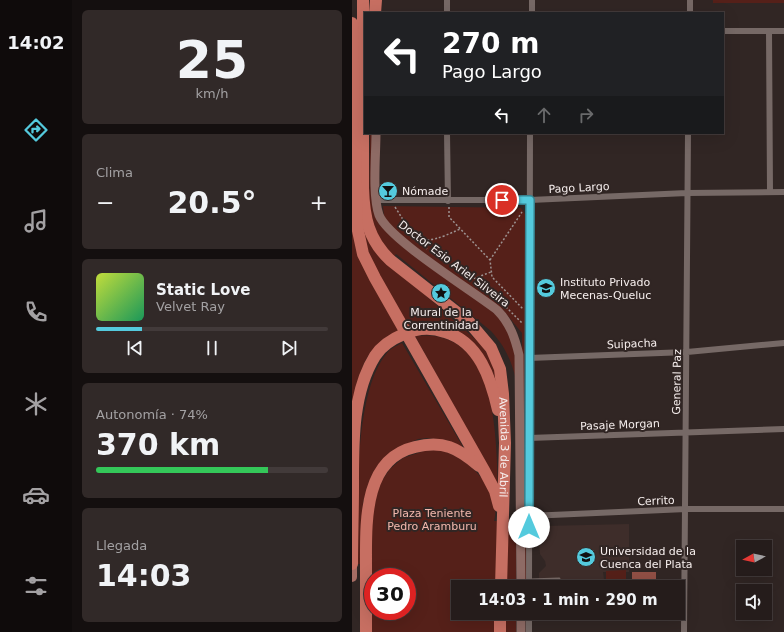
<!DOCTYPE html>
<html lang="es">
<head>
<meta charset="utf-8">
<style>
  :root { --surface:#251c1b; --page:#312928; --text:#f1f3f6; --muted:#a3a1a3; --line:#423a3a; --accent:#54cadd }
  body { margin:0; font-family:"DejaVu Sans",sans-serif; background:var(--page); color:var(--text); height:100vh; display:flex; flex-direction:column; font-size:15px; white-space:nowrap }
  * { box-sizing:border-box; margin:0 }
  p { font-size:13px; color:var(--muted) }
  .icon { flex:none; width:22px; height:22px; fill:none; stroke:currentColor; stroke-width:2; stroke-linecap:round; stroke-linejoin:round }
  .map { position:relative; flex:1; overflow:hidden }
  .details { display:flex; flex-direction:column; gap:10px; padding:10px; background:#140f0f; width:280px }
  .details>* { flex:none }
  .hud { position:absolute; left:12px; top:12px; width:360px; height:122px; border-radius:0px; box-shadow:0 4px 16px #0002,0 0 0 1px var(--line); background:#202124; color:#fff; overflow:hidden }
  .needle { width:26px; rotate:262deg }
  .buttons { position:absolute; left:384px; top:540px; display:grid; gap:8px }
  .buttons a { display:grid; place-items:center; width:36px; height:36px; border-radius:0px; background:var(--surface); box-shadow:0 4px 16px #0002,0 0 0 1px var(--line); font-size:20px }
  .speed { position:absolute; left:12px; top:568px; display:flex; gap:8px; font-size:20px; font-weight:700; text-align:center }
  .speed>* { display:grid; place-content:center; width:52px; height:52px; border-radius:50%; background:var(--surface); box-shadow:0 4px 16px #0002,0 0 0 1px var(--line); line-height:1 }
  .speed .limit { border:6px solid #d22; background:#fff; color:#111 }
  .pin { position:absolute; display:grid; place-items:center; width:34px; height:34px; color:#fff; margin:-17px; border:2px solid #fff; border-radius:50%; box-shadow:0 1px 4px #0007 }
  .me { position:absolute; width:44px; margin:-22px; rotate:0deg; stroke-linejoin:round; filter:drop-shadow(0 0 3px #0008) }
  .turn { display:flex; align-items:center; gap:14px; height:84px; padding:0 12px; font-size:18px }
  .turn .icon { width:52px; height:52px; stroke-width:2.5 }
  .turn b { display:block; font-size:28px; line-height:34px }
  .lanes { display:flex; align-items:center; height:38px; padding:0 12px; background:#0003; justify-content:center; gap:20px; direction:ltr }
  .lanes .off { opacity:.35 }
  .big { font-size:30px; font-weight:800; line-height:1.1 }
  .details .widget { flex:1; display:flex; flex-direction:column; justify-content:center; gap:6px; min-width:0; padding:0 14px; border-radius:6px; background:var(--page) }
  .details .dial { align-items:center; gap:0 }
  .dial b { font-size:52px; line-height:1 }
  .song { display:flex; align-items:center; gap:12px }
  .cover { width:48px; height:48px; border-radius:6px; background:linear-gradient(135deg,hsl(70 70% 55%),hsl(150 70% 35%)) }
  .played { height:4px; border-radius:2px; background:linear-gradient(90deg,var(--accent) 20%,var(--line) 20%) }
  .keys { display:flex; justify-content:space-around; direction:ltr }
  .heat { display:flex; justify-content:space-between; align-items:center; font-size:22px; direction:ltr }
  .charge { height:6px; border-radius:3px; background:linear-gradient(90deg,#34c759 74%,var(--line) 0) }
  .trip { position:absolute; left:99px; top:580px; width:234px; height:40px; border-radius:0px; background:var(--surface); box-shadow:0 4px 16px #0002,0 0 0 1px var(--line); font-weight:800; line-height:40px; text-align:center }
  main { display:flex; flex:1; min-height:0 }
  .dock { display:flex; flex-direction:column; width:72px; justify-content:space-around; align-items:center; background:#0f0b0b; color:var(--muted) }
  .dock .icon { width:28px; height:28px }
  .dock .active { color:var(--accent) }
  .dock b { font-size:18px; color:var(--text) }
  .map>svg:first-child { display:block }
  .built { fill:#3e2d2a }
  .green { fill:#552019; fill-rule:evenodd }
  .water { fill:#904f45 }
  .lines { fill:none; stroke-linecap:round; stroke-linejoin:round }
  .path { stroke:#9d9392; stroke-width:1.5; stroke-dasharray:2 2; stroke-linecap:butt }
  .lane { stroke:#766966; stroke-width:3 }
  .street { stroke:#766966; stroke-width:6 }
  .secondary { stroke:#8e6b65; stroke-width:9 }
  .primary { stroke:#a76d64; stroke-width:10 }
  .highway { stroke:#c76f62; stroke-width:12 }
  .route-casing { stroke:#378390; stroke-width:10 }
  .route { stroke:#54cadd; stroke-width:7 }
  .labels { text-anchor:middle; dominant-baseline:central; stroke-width:4; stroke-linejoin:round; paint-order:stroke }
  .street-label { font-size:11px; fill:#f6eeed; stroke:#312624 }
  .poi-label { font-size:11px; fill:#f6eeed; stroke:#312624; text-anchor:start }
  .park-label { font-size:11px; fill:#f3b8ad; stroke:#312624 }
</style>
</head>
<body>
<main>
<nav class="dock">
<b>14:02</b>
<svg class="icon active" aria-label="directions" viewBox="0 0 24 24"><path d="M12 3l9 9-9 9-9-9zM9 14v-3h6M13 9l2 2-2 2"/></svg>
<svg class="icon" aria-label="music" viewBox="0 0 24 24"><path d="M9 18V5l10-2v13"/><circle cx="6" cy="18" r="3"/><circle cx="16" cy="16" r="3"/></svg>
<svg class="icon" aria-label="phone" viewBox="0 0 24 24"><path d="M5 4h4l2 5-3 2q2 4 5 5l2-3 5 2v4C11 20 4 13 5 4z"/></svg>
<svg class="icon" aria-label="climate" viewBox="0 0 24 24"><path d="M12 3v18M4 7l16 10M4 17L20 7"/></svg>
<svg class="icon" aria-label="car" viewBox="0 0 24 24"><path d="M5 17H2v-5l4-1 3-4h7l3 4 3 1v5h-3M9 17h6M6 11h13"/><circle cx="7" cy="17" r="2"/><circle cx="17" cy="17" r="2"/></svg>
<svg class="icon" aria-label="filters" viewBox="0 0 24 24"><path d="M4 7h16M4 17h16"/><circle cx="9" cy="7" r="2"/><circle cx="15" cy="17" r="2"/></svg>
</nav>
<section class="details">
<div class="widget dial"><b>25</b><p>km/h</p></div>
<div class="widget"><p>Clima</p>
<div class="heat"><a>−</a><b class="big">20.5°</b><a>+</a></div>
</div>
<div class="widget">
<div class="song"><i class="cover"></i><div><b>Static Love</b><p>Velvet Ray</p></div></div>
<div class="played"></div>
<div class="keys"><svg class="icon" aria-label="previous" viewBox="0 0 24 24"><path d="M18 5L8 12l10 7zM5 5v14"/></svg><svg class="icon" aria-label="pause" viewBox="0 0 24 24"><path d="M8 5v14M16 5v14"/></svg><svg class="icon" aria-label="next" viewBox="0 0 24 24"><path d="M6 5l10 7-10 7zM19 5v14"/></svg></div>
</div>
<div class="widget"><p>Autonomía · 74%</p><b class="big">370 km</b><div class="charge"></div></div>
<div class="widget"><p>Llegada</p><b class="big">14:03</b></div>
</section>
<div class="map">
<svg width="432" height="632" viewBox="0 0 432 632">
  <rect width="100%" height="100%" fill="#312624"/>
  <path class="built" d="M277,524v48h-26l2,15h-66v-14l7,-7 -1,-5 -5,-7 -2,-22 6,-6z"/>
  <path class="green" d="M361,0h71v3h-71z
    M18,133h4l4,87 122,98 14,23 2,38c-6,-21 -10,-31 -25,-48l-95,-77 -2,3 -17,-20 -8,-31z
    M0,183l1,33 49,113c-9,7 -20,13 -28,20 -18,16 -19,56 -22,78z
    M31,206l138,2 4,6 1,373h-3l-1,-254 -19,-23 -108,-77 -11,-17z
    M12,225l27,40 91,80 12,21 5,21 -30,-47 -62,-13 -44,-80z
    M63,336c81,-9 81,94 83,149z
    M50,343l61,104 -17,-7 -19,-2 -9,1 -18,8 -33,44 -4,11 -3,62h-2c0,-53 -6,-170 29,-211 4,-5 9,-7 15,-10z
    M85,450c28,3 66,41 57,71h22v66h-58v26h58v19h-146v-117l11,-33 9,-13 13,-11 21,-7zM21,577h34v34h-34z
    M274,570v15l-20,1v-15z"/>
  <path class="water" d="M280,572h24v13h-24z"/>
  <g class="lines">
    <path class="path" d="M43,207c23,36 24,41 65,22
      M97,207v10l41,43 2,17 31,32
      M65,236l10,13
      M138,260l32,-48
      M118,280l21,-8
      M154,307l17,17"/>
    <path class="lane" d="M177,580l30,-1"/>
    <path class="street" d="M95,13v-13
      M180,13v-13
      M338,13v-13
      M371,31h61
      M417,31l1,161
      M95,133l1,68
      M24,200h154l157,-7 97,-1
      M177,358l158,-6 97,-9
      M177,438l255,-9
      M177,516l157,-7h98
      M177,587l1,-454
      M177,613v19
      M332,632l4,-499"/>
    <path class="secondary" d="M24,133c0,22 -4,62 3,82 9,24 94,76 118,95 13,13 18,28 22,45l2,232
      M169,613v19"/>
    <path class="primary" d="M0,577v-13"/>
    <g class="highway">
      <path id="s1" d="M11,0v188c1,29 5,51 27,72l79,62 22,26 9,21 3,25 2,49 -4,144"/>
      <path d="M23,13l1,-13"/>
      <path d="M0,23l5,203 6,28 12,24 110,194 10,19 4,15"/>
      <path d="M0,564c0,-26 1,-52 1,-78 0,-43 -1,-93 22,-130 7,-11 17,-17 29,-22 13,-6 27,-7 41,-2 34,10 46,47 53,78"/>
      <path d="M14,632c0,-22 0,-45 0,-67 0,-42 -3,-106 49,-118 28,-7 43,1 64,19"/>
      <path d="M148,632v-19"/>
    </g>
  </g>
  <g class="lines">
    <defs>
      <path id="route" d="M150,200h28l-1,327"/>
    </defs>
    <use href="#route" class="route-casing"/>
    <use href="#route" class="route"/>
  </g>
  <defs>
    <symbol id="bar-disc" viewBox="-11 -11 22 22"><circle r="9.5" fill="#54cadd" stroke="#312624"/><path d="M-6-5H6L.8 .8V4.5H3.5V6h-7V4.5H-.8V.8Z" fill="#111"/></symbol>
    <symbol id="school-disc" viewBox="-11 -11 22 22"><circle r="9.5" fill="#54cadd" stroke="#312624"/><path d="M0-5L7-2L0 1L-7-2ZM-4 1L0 2.5L4 1V4Q0 6-4 4Z" fill="#111"/></symbol>
    <symbol id="sight-disc" viewBox="-11 -11 22 22"><circle r="9.5" fill="#54cadd" stroke="#312624"/><path d="M0-6L1.8-2.2L6-1.7L2.9 1.2L3.7 5.4L0 3.3L-3.7 5.4L-2.9 1.2L-6-1.7L-1.8-2.2Z" fill="#111"/></symbol>
    <symbol id="university-disc" viewBox="-11 -11 22 22"><circle r="9.5" fill="#54cadd" stroke="#312624"/><path d="M0-5L7-2L0 1L-7-2ZM-4 1L0 2.5L4 1V4Q0 6-4 4Z" fill="#111"/></symbol>
  </defs>
  <g fill-rule="evenodd">
    <use href="#bar-disc" x="25" y="180" width="22" height="22"/>
    <use href="#school-disc" x="183" y="277" width="22" height="22"/>
    <use href="#sight-disc" x="78" y="282" width="22" height="22"/>
    <use href="#university-disc" x="223" y="546" width="22" height="22"/>
  </g>
  <g class="labels">
    <g class="street-label">
      <text transform="translate(227 188) rotate(-3)">Pago Largo</text>
      <text transform="translate(102 264) rotate(37)">Doctor Esio Ariel Silveira</text>
      <text transform="translate(280 344) rotate(-2)">Suipacha</text>
      <text transform="translate(325 382) rotate(-89)">General Paz</text>
      <text transform="translate(268 425) rotate(-2)">Pasaje Morgan</text>
      <text stroke="none"><textPath href="#s1" startOffset="503">Avenida 3 de Abril</textPath></text>
      <text transform="translate(304 501) rotate(-2)">Cerrito</text>
    </g>
    <g class="poi-label">
      <text x="50" y="191">Nómade</text>
      <text x="208" y="282">Instituto Privado<tspan x="208" dy="13">Mecenas-Queluc</tspan></text>
      <text x="89" y="312" text-anchor="middle">Mural de la<tspan x="89" dy="13">Correntinidad</tspan></text>
      <text x="248" y="551">Universidad de la<tspan x="248" dy="13">Cuenca del Plata</tspan></text>
    </g>
    <g class="park-label">
      <text x="80" y="513">Plaza Teniente<tspan x="80" dy="13">Pedro Aramburu</tspan></text>
    </g>
  </g>
</svg>
<div class="buttons">
<a><svg class="needle" viewBox="-14 -14 28 28"><path d="M0-13l5 13h-10z" fill="#e53935"/><path d="M0 13l5-13h-10z" fill="#a3a1a3"/></svg></a>
<a><svg class="icon" aria-label="sound" viewBox="0 0 24 24"><path d="M4 9h4l5-4v14l-5-4H4zM17 9q2 3 0 6"/></svg></a>
</div>
<div class="speed"><div class="limit">30</div></div>
<div class="pin" style="left:150px;top:200px;background:#d93025"><svg class="icon" aria-label="arrive" viewBox="0 0 24 24"><path d="M6 21V4h12l-3 4 3 4H6"/></svg></div>
<svg class="me" style="left:177px;top:527px" viewBox="-20 -20 40 40"><circle r="19" fill="#fff"/><path d="M0-13L10 11 0 6-10 11z" fill="#54cadd"/></svg>
<div class="trip">14:03 · 1 min · 290 m</div>
<div class="hud">
<div class="turn"><svg class="icon" aria-label="left" viewBox="0 0 24 24"><path d="M17 20v-9H6M10 6l-5 5 5 5"/></svg><div><b>270 m</b>Pago Largo</div></div>
<div class="lanes"><svg class="icon" aria-label="left" viewBox="0 0 24 24"><path d="M17 20v-9H6M10 6l-5 5 5 5"/></svg><svg class="icon off" aria-label="ahead" viewBox="0 0 24 24"><path d="M12 20V5M6 11l6-6 6 6"/></svg><svg class="icon off" aria-label="right" viewBox="0 0 24 24"><path d="M7 20v-9h11M14 6l5 5-5 5"/></svg></div>
</div>
</div>
</main>
</body>
</html>
